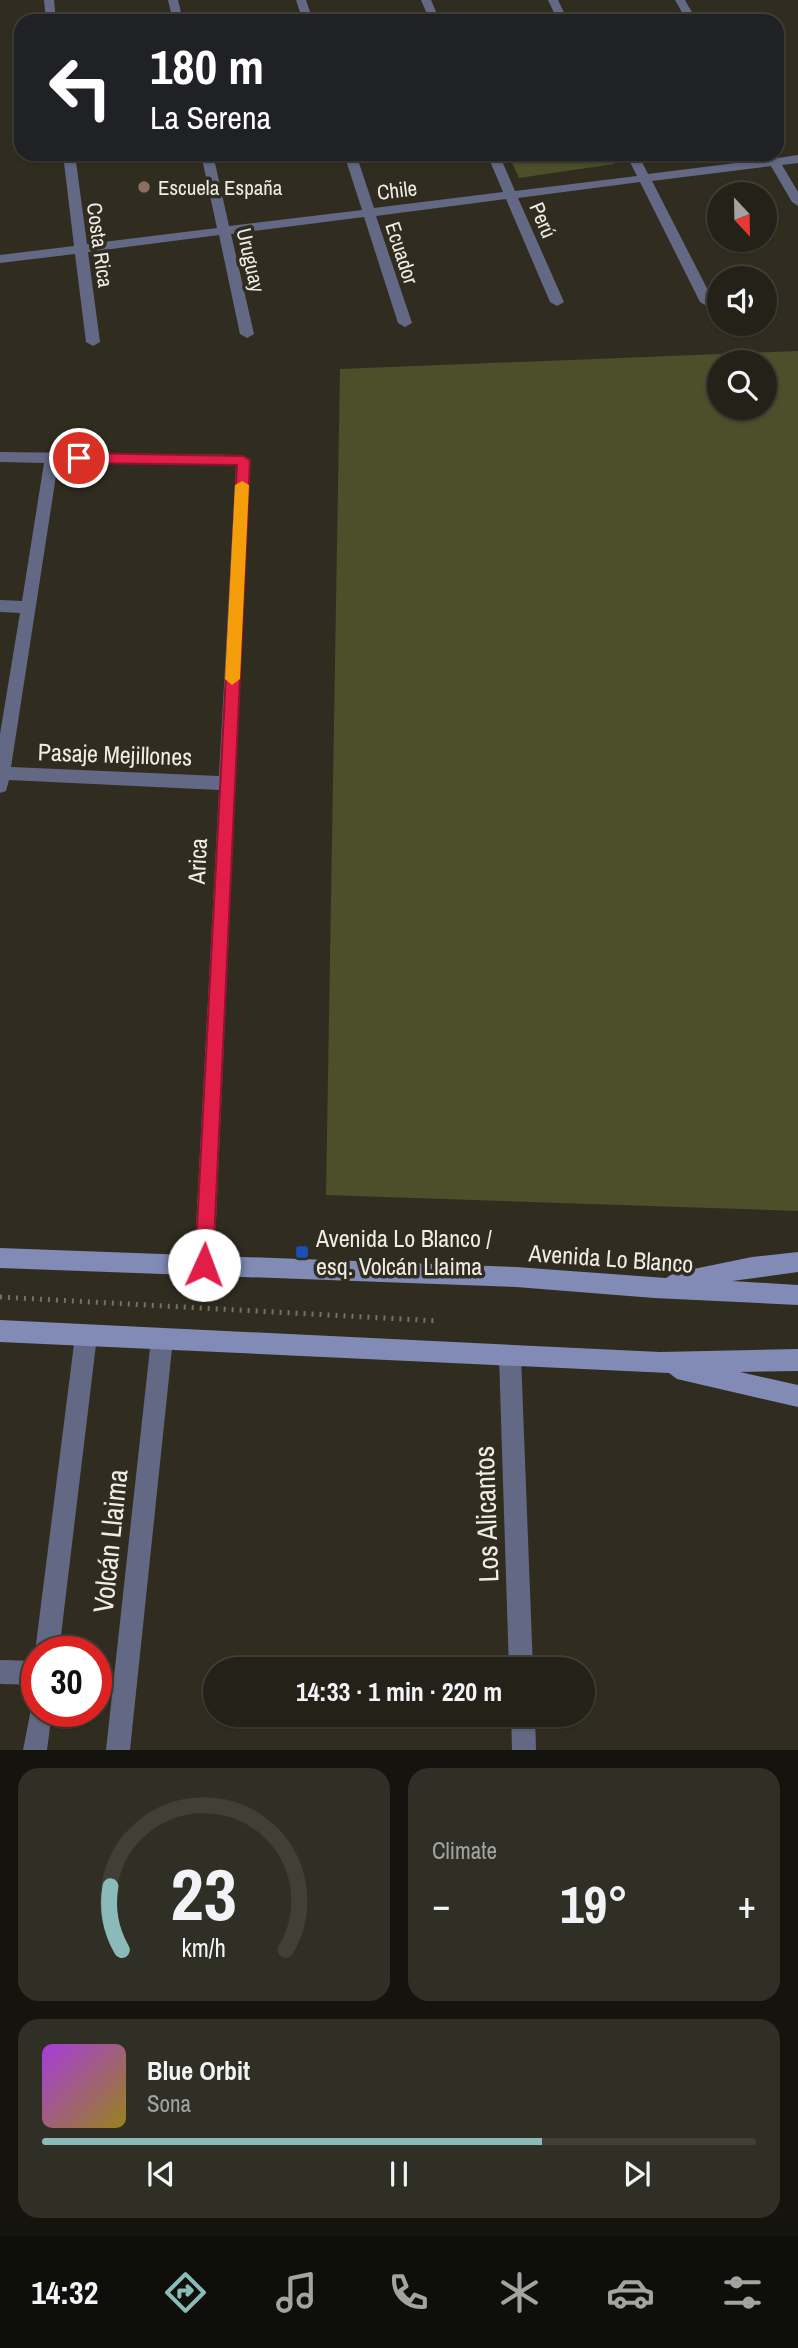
<!DOCTYPE html>
<html lang="en">
<head>
<meta charset="utf-8">
<style>
  :root { --surface:#242218; --page:#302f25; --text:#f1f3f6; --muted:#a3a4a2; --line:#413f37; --accent:#8bbbb9 }
  body { margin:0; font-family:"Archivo Narrow",sans-serif; background:var(--page); color:var(--text); height:100vh; display:flex; flex-direction:column; font-size:26px; white-space:nowrap }
  * { box-sizing:border-box; margin:0 }
  p { font-size:23px; color:var(--muted) }
  .icon { flex:none; width:38px; height:38px; fill:none; stroke:currentColor; stroke-width:2; stroke-linecap:round; stroke-linejoin:round }
  .map { position:relative; height:1750px; overflow:hidden }
  .details { display:flex; flex-direction:column; gap:18px; padding:18px; background:#14130d; flex:1 }
  .details>* { flex:none }
  .hud { position:absolute; left:14px; top:14px; width:770px; height:147px; border-radius:21px; box-shadow:0 2px 5px #0004,0 0 0 2px var(--line); background:#202124; color:#fff; overflow:hidden }
  .needle { width:46px; rotate:158deg }
  .fabs { position:absolute; left:707px; top:182px; display:grid; gap:14px }
  .fabs a { display:grid; place-items:center; width:70px; height:70px; border-radius:50%; background:var(--surface); box-shadow:0 2px 5px #0004,0 0 0 2px var(--line); font-size:35px }
  .speed { position:absolute; left:21px; top:1636px; display:flex; gap:14px; font-size:35px; font-weight:700; text-align:center }
  .speed>* { display:grid; place-content:center; width:91px; height:91px; border-radius:50%; background:var(--surface); box-shadow:0 2px 5px #0004,0 0 0 2px var(--line); line-height:1 }
  .speed .limit { border:10px solid #d22; background:#fff; color:#111 }
  .pin { position:absolute; display:grid; place-items:center; width:60px; height:60px; color:#fff; margin:-30px; border:4px solid #fff; border-radius:50%; box-shadow:0 2px 7px #0007 }
  .me { position:absolute; width:77px; margin:-38px; rotate:2deg; stroke-linejoin:round; filter:drop-shadow(0 0 5px #0008) }
  .turn { display:flex; align-items:center; gap:24px; height:147px; padding:0 21px; font-size:32px }
  .turn .icon { width:91px; height:91px; stroke-width:2.5 }
  .turn b { display:block; font-size:49px; line-height:60px }
  .big { font-size:52px; font-weight:700; line-height:1.1 }
  .details .widget { flex:1; display:flex; flex-direction:column; justify-content:center; gap:10px; min-width:0; padding:0 24px; border-radius:21px; background:var(--page) }
  .details .dial { align-items:center; gap:0 }
  .dial svg { height:182px; overflow:visible; fill:none; stroke:var(--line); stroke-width:7; stroke-linecap:round; text-anchor:middle }
  .dial text { fill:var(--text); stroke:none }
  .song { display:flex; align-items:center; gap:21px }
  .cover { width:84px; height:84px; border-radius:10px; background:linear-gradient(135deg,hsl(280 70% 55%),hsl(50 70% 35%)) }
  .played { height:7px; border-radius:4px; background:linear-gradient(90deg,var(--accent) 70%,var(--line) 70%) }
  .keys { display:flex; justify-content:space-around; direction:ltr }
  .heat { display:flex; justify-content:space-between; align-items:center; font-size:38px; direction:ltr }
  .details .tiles { flex:1; display:grid; gap:18px; grid-template-columns:1fr 1fr }
  .widget:last-child { grid-column:span 2 }
  .trip { position:absolute; left:203px; top:1657px; width:392px; height:70px; border-radius:35px; background:var(--surface); box-shadow:0 2px 5px #0004,0 0 0 2px var(--line); font-weight:700; line-height:70px; text-align:center }
  .tab-bar { display:flex; height:112px; justify-content:space-around; align-items:center; background:#0e0e0a; color:var(--muted) }
  .tab-bar .icon { width:49px; height:49px }
  .tab-bar .selected { color:var(--accent) }
  .tab-bar b { font-size:32px; color:var(--text) }
  .map>svg:first-child { display:block }
  .green { fill:#4c4f29; fill-rule:evenodd }
  .lines { fill:none; stroke-linecap:round; stroke-linejoin:round }
  .path { stroke:#747266; stroke-width:5; stroke-dasharray:2 6; stroke-linecap:butt }
  .minor { fill:#636984; fill-rule:evenodd }
  .secondary { fill:#818bb5; fill-rule:evenodd }
  .route { fill:#e11d48; stroke:#92132f; stroke-width:2 }
  .slow { fill:#f59e0b }
  .education-dot { fill:#8d6e63; stroke:#302d20; stroke-width:2.5 }
  .transit-dot { fill:#1a4fb4; stroke:#302d20; stroke-width:2.5 }
  .labels { text-anchor:middle; dominant-baseline:central; stroke-width:7; stroke-linejoin:round; paint-order:stroke }
  .far-poi-label { font-size:21px; fill:#eeece4; stroke:#302d20; text-anchor:start }
  .far-street-label { font-size:21px; fill:#eeece4; stroke:#302d20 }
  .street-label { font-size:24px; fill:#eeece4; stroke:#302d20 }
  .poi-label { font-size:24px; fill:#eeece4; stroke:#302d20; text-anchor:start }
  .near-street-label { font-size:28px; fill:#eeece4; stroke:#302d20 }
</style>
</head>
<body>
<div class="map">
<svg width="798" height="1750" viewBox="0 0 798 1750">
  <rect width="100%" height="100%" fill="#302d20"/>
  <path class="green" d="M508,154h101l5,10 -95,14z
    M798,351v860l-472,-16 14,-826zM719,362h46v46h-46z"/>
  <g class="lines">
    <path class="path" d="M0,1297l439,24"/>
    <path class="minor" d="M44,0h10l2,21h-10z
      M168,0h10l5,21h-10z
      M296,0h10l7,21h-10z
      M421,0h10l9,21h-10z
      M548,0h10l10,21h-10z
      M675,0h10l12,21h-10z
      M63,154h12l12,90 130,-16 -16,-74h12l16,72 133,-16 -18,-56h12l18,54 129,-16 -16,-38h12l16,37 122,-15 -11,-22h12l10,20 119,-15 -3,-5h12l2,4 20,-3v8l-16,2 16,27v14l-6,-4 -21,-36 -119,15 62,121 -7,4 -7,-4 -60,-120 -122,16 46,104 -7,4 -7,-4 -44,-103 -130,17 36,107 -7,4 -7,-4 -34,-106 -133,17 23,100 -7,4 -7,-4 -21,-99 -131,17 12,90 -7,4 -7,-4 -11,-88 -75,9v-8l74,-9z
      M0,452l243,3 7,5 -36,805 -3,7 -7,3 -7,-3 -3,-7 25,-475 -210,-10 -3,11 -6,2v-59l20,-121 -20,-1v-12l22,1 22,-138 -44,-1zM58,463l178,2 -17,311 -208,-9z
      M86,1325l7,4 4,7 -38,316h-22v4l-2,-4 40,-316 4,-7z
      M162,1328l7,4 4,7 -43,411h-24l45,-411 4,-7z
      M510,1345l8,3 3,8 12,314h-24l-10,-314 3,-8z
      M0,1660l37,1v24l-37,-1z
      M37,1701v11h15l-5,38h-24l9,-46z
      M511,1715h24l1,35h-24z"/>
    <path class="secondary" d="M0,1248l516,19 150,11 8,-5 78,-16 46,-5v20l-66,9 66,4v20l-144,-7 -138,-11 -516,-19z
      M0,1320l660,32 138,-3v22l-58,1 58,13v22l-121,-28 -8,-6 -669,-31z"/>
  </g>
  <path class="route" d="M79,453l164,3 7,4 -37,805 -3,7 -6,2 -7,-2 -2,-7 42,-800 -158,-2 -6,-5z"/>
  <path class="slow" d="M242,481l7,4 -9,194 -8,6 -7,-6 10,-194z"/>
  <circle class="education-dot" cx="144" cy="187" r="7"/>
  <rect class="transit-dot" x="295" y="1245" width="14" height="14" rx="3.5"/>
  <g class="labels">
    <g class="far-poi-label">
      <text x="158" y="187">Escuela España</text>
    </g>
    <g class="far-street-label">
      <text transform="translate(397 190) rotate(-7)">Chile</text>
      <text transform="translate(543 220) rotate(67)">Perú</text>
      <text transform="translate(100 245) rotate(82)">Costa Rica</text>
      <text transform="translate(402 253) rotate(72)">Ecuador</text>
      <text transform="translate(251 260) rotate(77)">Uruguay</text>
    </g>
    <g class="street-label">
      <text transform="translate(115 754) rotate(2)">Pasaje Mejillones</text>
      <text transform="translate(197 861) rotate(-87)">Arica</text>
      <text transform="translate(611 1258) rotate(4)">Avenida Lo Blanco</text>
    </g>
    <g class="poi-label">
      <text x="316" y="1238">Avenida Lo Blanco /<tspan x="316" dy="28">esq. Volcán Llaima</tspan></text>
    </g>
    <g class="near-street-label">
      <text transform="translate(486 1514) rotate(-92)">Los Alicantos</text>
      <text transform="translate(110 1541) rotate(-84)">Volcán Llaima</text>
    </g>
  </g>
</svg>
<div class="fabs">
<a><svg class="needle" viewBox="-14 -14 28 28"><path d="M0-13l5 13h-10z" fill="#e53935"/><path d="M0 13l5-13h-10z" fill="#a3a4a2"/></svg></a>
<a><svg class="icon" aria-label="sound" viewBox="0 0 24 24"><path d="M4 9h4l5-4v14l-5-4H4zM17 9q2 3 0 6"/></svg></a>
<a><svg class="icon" aria-label="search" viewBox="0 0 24 24"><circle cx="10" cy="10" r="6"/><path d="M15 15l6 6"/></svg></a>
</div>
<div class="speed"><div class="limit">30</div></div>
<div class="pin" style="left:79px;top:458px;background:#d93025"><svg class="icon" aria-label="arrive" viewBox="0 0 24 24"><path d="M6 21V4h12l-3 4 3 4H6"/></svg></div>
<svg class="me" style="left:204px;top:1265px" viewBox="-20 -20 40 40"><circle r="19" fill="#fff"/><path d="M0-13L10 11 0 6-10 11z" fill="#e11d48"/></svg>
<div class="trip">14:33 · 1 min · 220 m</div>
<div class="hud">
<div class="turn"><svg class="icon" aria-label="left" viewBox="0 0 24 24"><path d="M17 20v-9H6M10 6l-5 5 5 5"/></svg><div><b>180 m</b>La Serena</div></div>
</div>
</div>
<section class="details">
<div class="tiles">
<div class="widget dial"><svg viewBox="0 0 100 80">
<path d="M14 69A42 42 0 1 1 86 69"/>
<path d="M14 69A42 42 0 0 1 9 41" stroke="#8bbbb9"/>
<text x="50" y="56" font-size="32" font-weight="700">23</text>
<text x="50" y="72" font-size="11">km/h</text>
</svg></div>
<div class="widget"><p>Climate</p>
<div class="heat"><a>−</a><b class="big">19°</b><a>+</a></div>
</div>
<div class="widget">
<div class="song"><i class="cover"></i><div><b>Blue Orbit</b><p>Sona</p></div></div>
<div class="played"></div>
<div class="keys"><svg class="icon" aria-label="previous" viewBox="0 0 24 24"><path d="M18 5L8 12l10 7zM5 5v14"/></svg><svg class="icon" aria-label="pause" viewBox="0 0 24 24"><path d="M8 5v14M16 5v14"/></svg><svg class="icon" aria-label="next" viewBox="0 0 24 24"><path d="M6 5l10 7-10 7zM19 5v14"/></svg></div>
</div>
</div>
</section>
<nav class="tab-bar">
<b>14:32</b>
<svg class="icon selected" aria-label="directions" viewBox="0 0 24 24"><path d="M12 3l9 9-9 9-9-9zM9 14v-3h6M13 9l2 2-2 2"/></svg>
<svg class="icon" aria-label="music" viewBox="0 0 24 24"><path d="M9 18V5l10-2v13"/><circle cx="6" cy="18" r="3"/><circle cx="16" cy="16" r="3"/></svg>
<svg class="icon" aria-label="phone" viewBox="0 0 24 24"><path d="M5 4h4l2 5-3 2q2 4 5 5l2-3 5 2v4C11 20 4 13 5 4z"/></svg>
<svg class="icon" aria-label="climate" viewBox="0 0 24 24"><path d="M12 3v18M4 7l16 10M4 17L20 7"/></svg>
<svg class="icon" aria-label="car" viewBox="0 0 24 24"><path d="M5 17H2v-5l4-1 3-4h7l3 4 3 1v5h-3M9 17h6M6 11h13"/><circle cx="7" cy="17" r="2"/><circle cx="17" cy="17" r="2"/></svg>
<svg class="icon" aria-label="filters" viewBox="0 0 24 24"><path d="M4 7h16M4 17h16"/><circle cx="9" cy="7" r="2"/><circle cx="15" cy="17" r="2"/></svg>
</nav>
</body>
</html>
